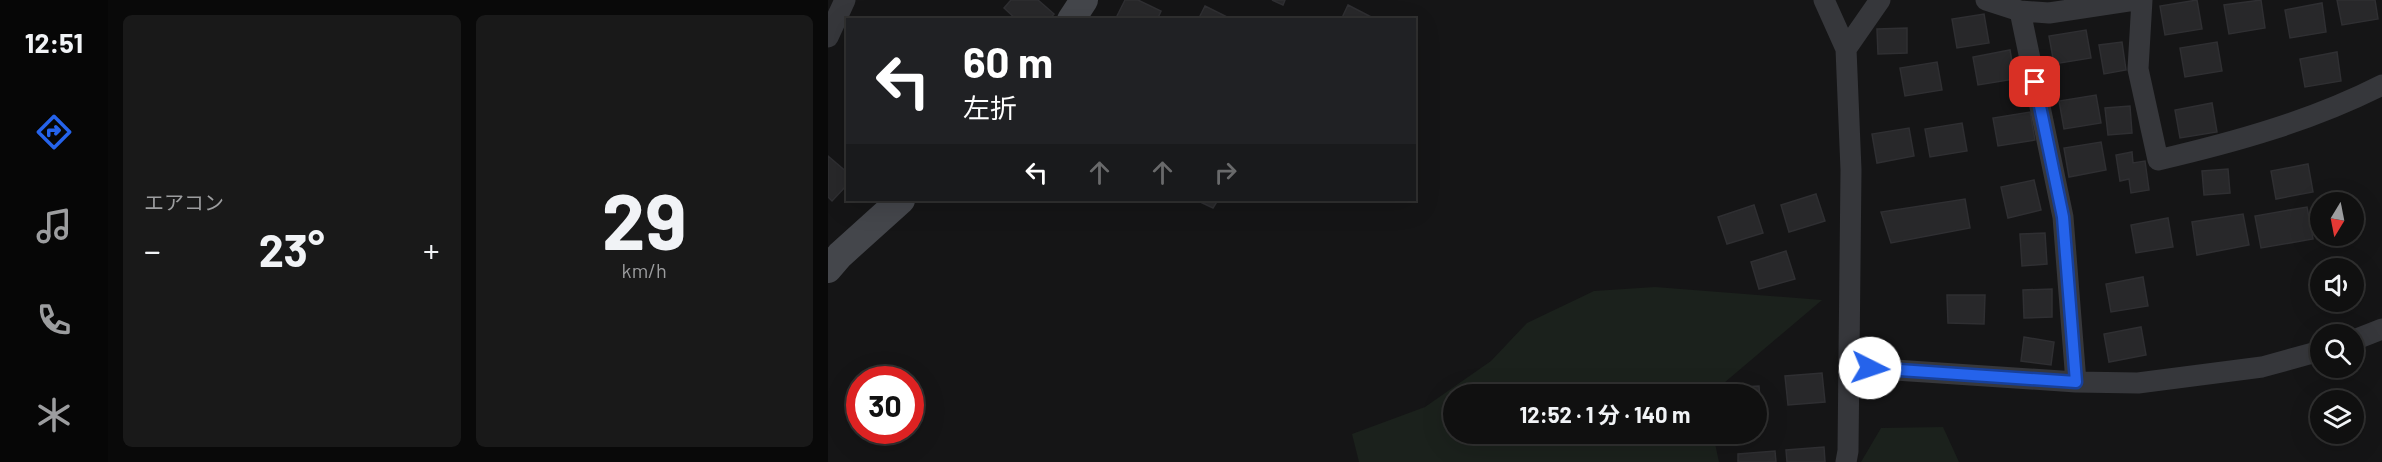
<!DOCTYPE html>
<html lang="ja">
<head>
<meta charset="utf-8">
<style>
  :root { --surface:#101010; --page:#191919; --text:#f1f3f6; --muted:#9c9d9f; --line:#303030; --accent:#2563eb }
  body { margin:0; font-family:Barlow,"Noto Sans JP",sans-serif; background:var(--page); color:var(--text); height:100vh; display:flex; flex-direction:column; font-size:22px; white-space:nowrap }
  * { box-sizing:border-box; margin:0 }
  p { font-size:20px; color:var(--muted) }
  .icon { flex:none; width:33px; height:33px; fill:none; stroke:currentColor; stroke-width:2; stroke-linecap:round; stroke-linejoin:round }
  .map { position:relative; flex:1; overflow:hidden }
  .sheet { display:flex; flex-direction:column; gap:15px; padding:15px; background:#090909; width:720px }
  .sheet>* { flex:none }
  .guide { position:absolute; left:18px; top:18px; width:570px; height:183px; border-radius:0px; box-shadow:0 6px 24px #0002,0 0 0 2px var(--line); background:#202124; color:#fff; overflow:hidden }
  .needle { width:39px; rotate:190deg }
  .controls { position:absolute; left:1482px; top:192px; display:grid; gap:12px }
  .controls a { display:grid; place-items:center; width:54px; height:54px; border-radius:50%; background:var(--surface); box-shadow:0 6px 24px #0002,0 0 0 2px var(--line); font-size:30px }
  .speed { position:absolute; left:18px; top:366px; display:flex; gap:12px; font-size:30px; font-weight:700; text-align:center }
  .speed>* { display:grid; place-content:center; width:78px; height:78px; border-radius:50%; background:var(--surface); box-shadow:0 6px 24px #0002,0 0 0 2px var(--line); line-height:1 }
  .speed .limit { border:9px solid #d22; background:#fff; color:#111 }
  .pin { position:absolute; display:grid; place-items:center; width:51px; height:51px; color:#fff; margin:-26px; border-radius:12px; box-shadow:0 3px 9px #0006 }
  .me { position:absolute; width:66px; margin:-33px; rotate:94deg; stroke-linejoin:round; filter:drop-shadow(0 0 4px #0008) }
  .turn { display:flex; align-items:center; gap:21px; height:126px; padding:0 18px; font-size:27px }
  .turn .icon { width:78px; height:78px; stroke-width:2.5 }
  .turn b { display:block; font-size:42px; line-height:51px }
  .lanes { display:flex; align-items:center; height:57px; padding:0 18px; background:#0003; justify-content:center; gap:30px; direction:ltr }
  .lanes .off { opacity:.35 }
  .big { font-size:45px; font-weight:700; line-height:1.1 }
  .sheet .tile { flex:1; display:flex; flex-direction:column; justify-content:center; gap:9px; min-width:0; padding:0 21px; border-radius:9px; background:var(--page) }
  .sheet .dial { align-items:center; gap:0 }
  .dial b { font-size:78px; line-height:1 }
  .heat { display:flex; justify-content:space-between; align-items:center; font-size:33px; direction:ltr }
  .sheet .tiles { flex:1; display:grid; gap:15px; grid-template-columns:repeat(2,1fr) }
  .trip { position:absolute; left:615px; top:384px; width:324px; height:60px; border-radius:30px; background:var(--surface); box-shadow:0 6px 24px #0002,0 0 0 2px var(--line); font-weight:700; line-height:60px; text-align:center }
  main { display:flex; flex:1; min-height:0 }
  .dock { display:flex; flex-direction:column; width:108px; justify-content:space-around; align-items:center; background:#060606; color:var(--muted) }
  .dock .icon { width:42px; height:42px }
  .dock .current { color:var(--accent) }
  .dock b { font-size:27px; color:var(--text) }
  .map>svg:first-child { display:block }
  .green { fill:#1b211c }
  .building { fill:#28282a; stroke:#2f2f32; stroke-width:1.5 }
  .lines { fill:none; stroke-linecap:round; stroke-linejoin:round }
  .street { stroke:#36373b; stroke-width:21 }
  .secondary { stroke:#44464b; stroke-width:28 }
  .route-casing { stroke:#184099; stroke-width:15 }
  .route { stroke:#2563eb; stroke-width:10 }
</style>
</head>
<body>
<main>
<nav class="dock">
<b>12:51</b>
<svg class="icon current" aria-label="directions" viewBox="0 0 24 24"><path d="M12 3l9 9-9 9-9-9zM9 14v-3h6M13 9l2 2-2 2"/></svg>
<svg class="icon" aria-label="music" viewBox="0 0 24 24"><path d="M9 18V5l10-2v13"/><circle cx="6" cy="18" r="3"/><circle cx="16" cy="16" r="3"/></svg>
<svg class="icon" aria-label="phone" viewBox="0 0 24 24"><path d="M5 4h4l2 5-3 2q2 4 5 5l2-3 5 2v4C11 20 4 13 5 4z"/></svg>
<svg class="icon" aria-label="climate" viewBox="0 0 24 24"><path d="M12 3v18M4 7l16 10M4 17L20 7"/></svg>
</nav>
<section class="sheet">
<div class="tiles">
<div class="tile"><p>エアコン</p>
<div class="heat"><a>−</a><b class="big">23°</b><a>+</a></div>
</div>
<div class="tile dial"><b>29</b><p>km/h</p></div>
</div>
</section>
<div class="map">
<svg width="1554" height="462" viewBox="0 0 1554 462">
  <rect width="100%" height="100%" fill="#151516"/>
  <path class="green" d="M827,287l167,13 -111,94h-257v40h259l6,28h-360l-7,-28 73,-27 66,-46 36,-38 67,-32z
    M1115,427l16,35h-98l20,-34z"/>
  <path class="building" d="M183,0h27l16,14 -5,6h-32l-13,-12z
    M297,0h13l23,11 -4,9h-42z
    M444,0h13l-2,5z
    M1369,0l5,29 -37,6 -5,-29z
    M1433,0l4,28 -36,6 -5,-29z
    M1509,0h38l3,19 -36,6z
    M1494,3l4,29 -36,6 -5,-28z
    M520,5l29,15h-36z
    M377,6l28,14h-35z
    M1156,14l5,29 -32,5 -5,-29z
    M1079,28v25l-29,1 -1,-25z
    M1258,30l5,28 -37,6 -5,-28z
    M1294,42l4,28 -22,4 -5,-29z
    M1389,42l5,29 -37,6 -5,-29z
    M1182,50l5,29 -37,6 -5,-28z
    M1509,52l4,29 -36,6 -5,-28z
    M1109,62l5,28 -37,6 -5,-28z
    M1268,95l5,28 -37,6 -5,-28z
    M1384,103l5,29 -37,6 -5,-28z
    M1302,106l2,27 -24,2 -3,-27z
    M1202,112l5,28 -37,6 -5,-28z
    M1134,123l5,28 -37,6 -5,-28z
    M1081,128l5,28 -37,7 -5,-29z
    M1273,142l5,28 -37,7 -5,-29z
    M1304,152l1,11 12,-2 4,29 -18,3 -2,-14 -9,2 -4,-26z
    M0,156l20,17v11l-16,17 -4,-4z
    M1480,164l5,28 -37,7 -5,-28z
    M1400,169l2,24 -26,2 -2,-24z
    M1206,180l7,30 -33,8 -7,-31z
    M988,194l9,27 -36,11 -8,-27z
    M1137,199l5,29 -79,15 -10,-31z
    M368,200h22l-5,8z
    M926,205l9,28 -36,11 -9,-27z
    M1479,207l6,32 -52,9 -6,-32z
    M1415,214l6,31 -52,10 -5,-33z
    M1340,218l5,29 -37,6 -5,-28z
    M1217,233l2,31 -25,2 -2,-32z
    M958,251l9,28 -36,10 -8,-27z
    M1315,277l5,29 -37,6 -5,-28z
    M1224,289v28l-28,1 -1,-28z
    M1119,295h38l-1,29 -36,-1z
    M1313,327l5,28 -37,7 -5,-28z
    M1196,337l30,5 -3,23 -30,-4z
    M994,373l3,29 -37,3 -3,-29z
    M931,386l2,28 -5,1v-21h-34l-1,-6z
    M996,447l1,15h-38l-1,-12z
    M947,451l1,11h-38v-8z"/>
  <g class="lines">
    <path class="street" d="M996,0l22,49 5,121 -3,281 -2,11
      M1158,0l34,11 29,2 86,-13
      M1314,0l-4,69 20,91c77,-18 153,-39 224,-75
      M1192,11l43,206 13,165
      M0,37l17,-37
      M1018,49l34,-49
      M1526,340l28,-11
      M1022,367l226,15 62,1 124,-16 58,-16"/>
    <path class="secondary" d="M243,20l13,-20
      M0,269l12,-14 61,-55"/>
  </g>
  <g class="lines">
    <defs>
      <path id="route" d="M1042,368l206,14 -13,-165 -28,-135"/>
    </defs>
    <use href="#route" class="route-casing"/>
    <use href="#route" class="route"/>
  </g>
</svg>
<div class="controls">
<a><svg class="needle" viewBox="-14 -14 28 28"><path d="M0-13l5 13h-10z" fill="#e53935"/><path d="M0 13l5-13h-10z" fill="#9c9d9f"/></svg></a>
<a><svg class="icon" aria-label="sound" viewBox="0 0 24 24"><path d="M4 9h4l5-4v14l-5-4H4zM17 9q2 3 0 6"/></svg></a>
<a><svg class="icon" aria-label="search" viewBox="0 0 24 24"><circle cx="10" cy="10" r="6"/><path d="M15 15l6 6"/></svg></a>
<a><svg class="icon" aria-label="layers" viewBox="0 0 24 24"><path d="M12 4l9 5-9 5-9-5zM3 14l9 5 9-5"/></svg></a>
</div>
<div class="speed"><div class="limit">30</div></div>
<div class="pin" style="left:1207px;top:82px;background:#d93025"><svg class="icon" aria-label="arrive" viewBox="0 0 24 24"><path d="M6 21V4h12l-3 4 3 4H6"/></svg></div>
<svg class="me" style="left:1042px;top:368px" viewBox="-20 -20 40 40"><circle r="19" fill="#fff"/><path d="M0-13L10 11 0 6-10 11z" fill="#2563eb"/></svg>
<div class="trip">12:52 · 1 分 · 140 m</div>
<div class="guide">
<div class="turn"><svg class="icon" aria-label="left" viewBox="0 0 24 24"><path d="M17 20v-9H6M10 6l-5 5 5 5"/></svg><div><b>60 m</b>左折</div></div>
<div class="lanes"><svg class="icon" aria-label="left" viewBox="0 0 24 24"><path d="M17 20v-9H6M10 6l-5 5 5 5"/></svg><svg class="icon off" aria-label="ahead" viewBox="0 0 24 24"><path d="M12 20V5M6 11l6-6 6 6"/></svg><svg class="icon off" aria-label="ahead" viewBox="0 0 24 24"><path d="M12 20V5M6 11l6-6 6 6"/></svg><svg class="icon off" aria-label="right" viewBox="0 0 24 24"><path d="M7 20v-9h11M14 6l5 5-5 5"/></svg></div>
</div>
</div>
</main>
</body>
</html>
